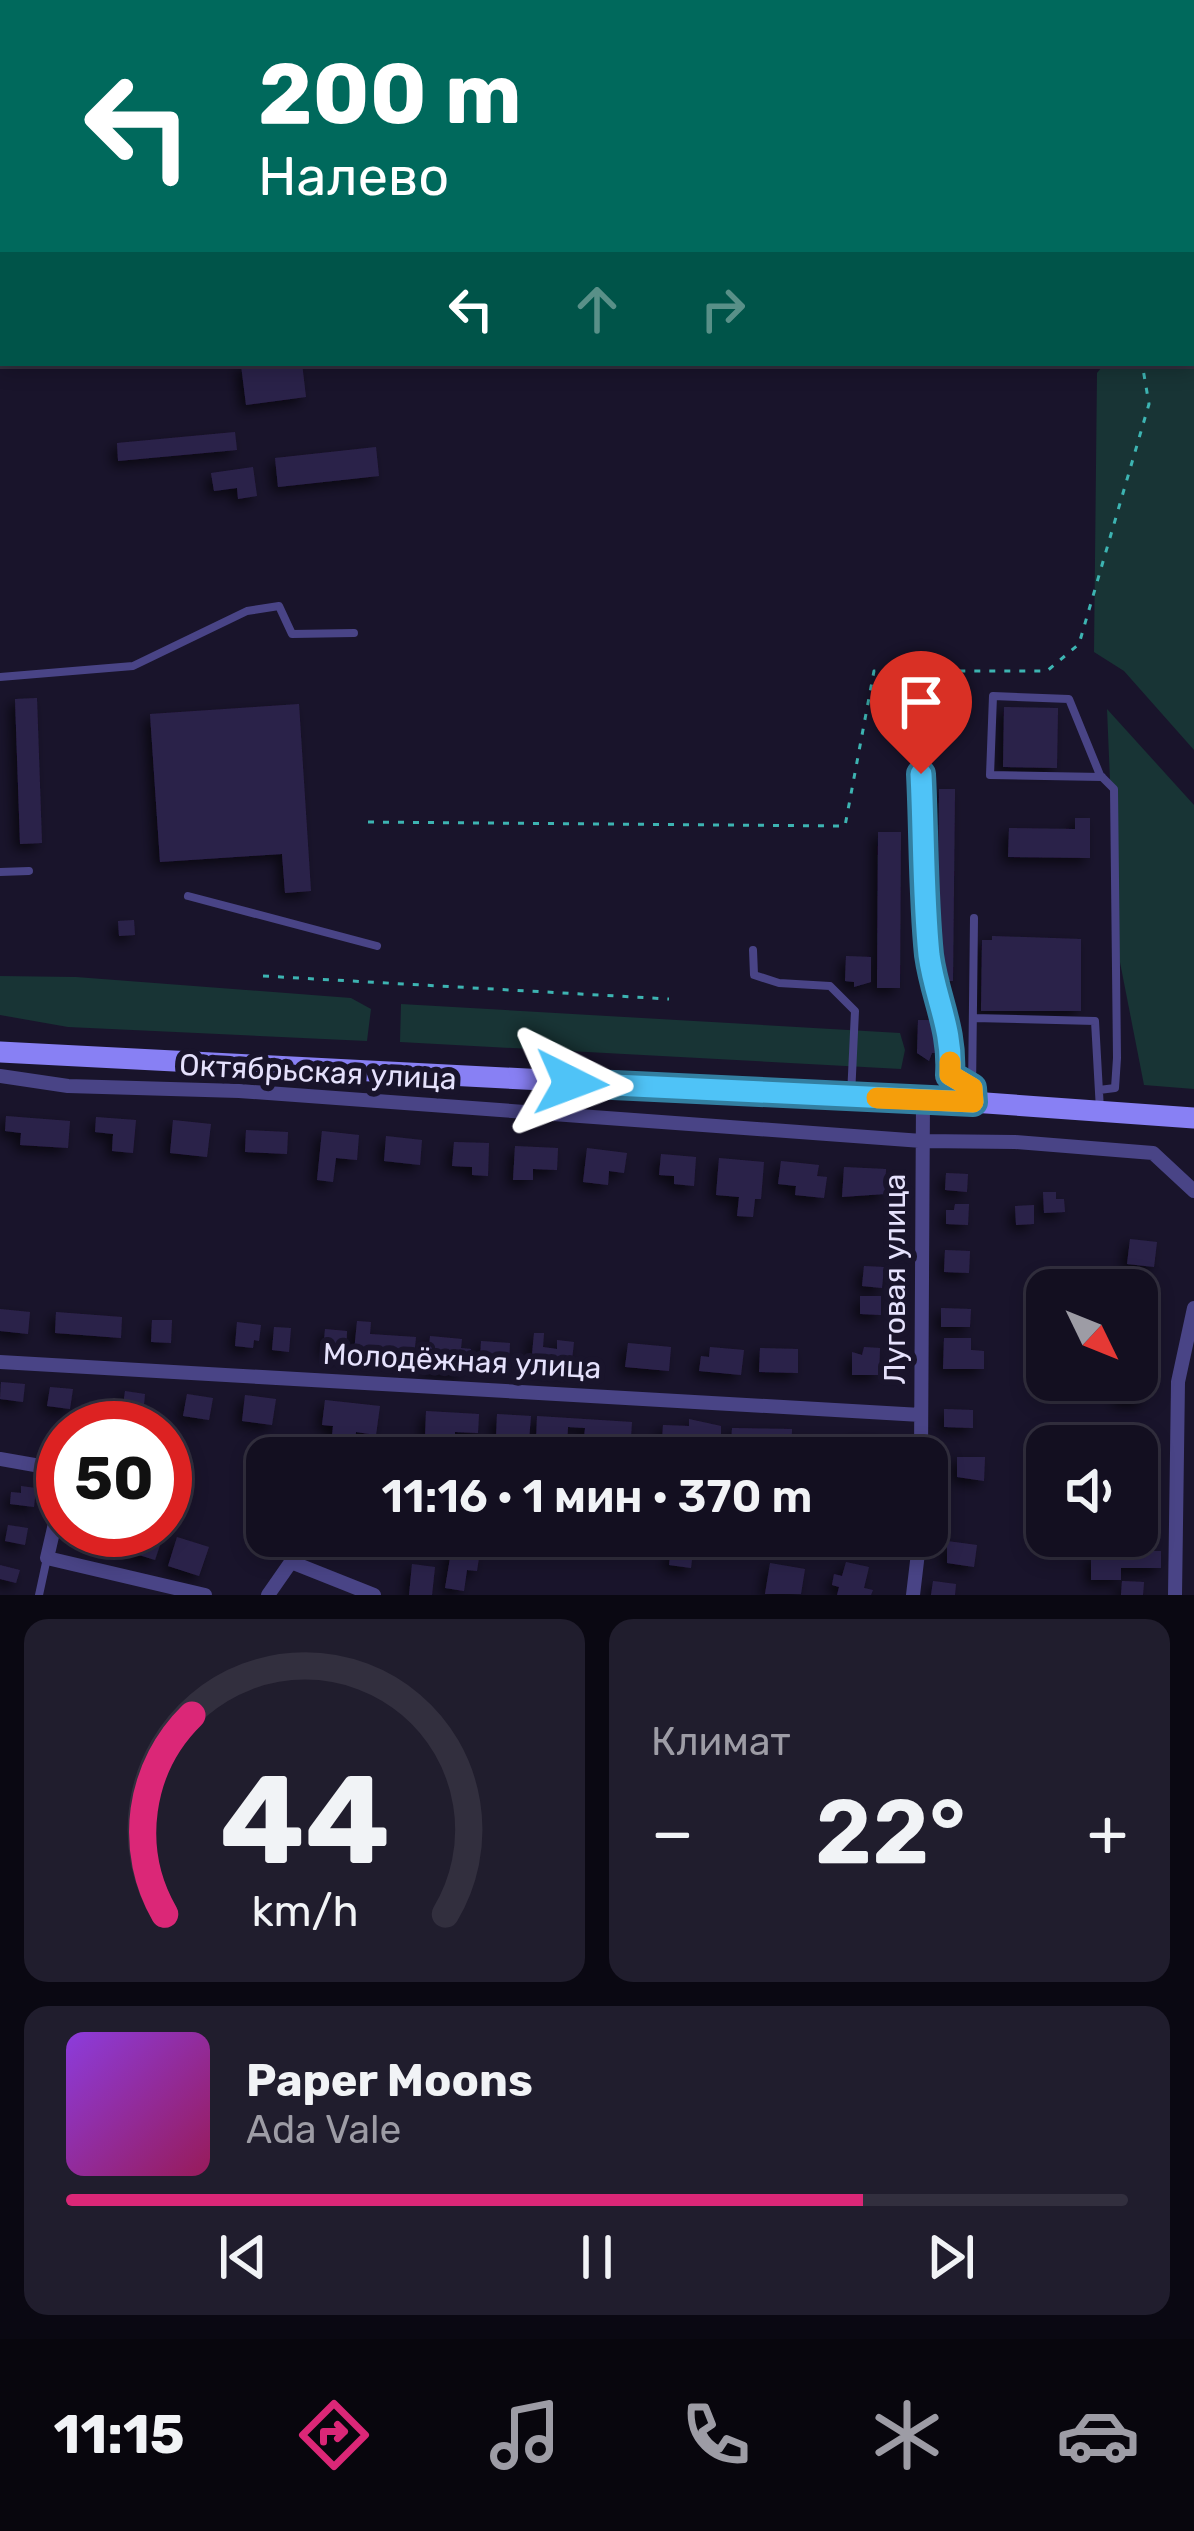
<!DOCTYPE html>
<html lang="ru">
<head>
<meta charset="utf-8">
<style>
  :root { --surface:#130f20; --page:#201d2d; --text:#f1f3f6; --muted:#9d9ca5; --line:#322f3e; --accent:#db2777 }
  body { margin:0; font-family:Rubik,sans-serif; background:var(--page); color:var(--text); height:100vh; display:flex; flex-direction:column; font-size:45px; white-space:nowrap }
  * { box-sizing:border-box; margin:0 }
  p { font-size:39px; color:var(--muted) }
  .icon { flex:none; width:66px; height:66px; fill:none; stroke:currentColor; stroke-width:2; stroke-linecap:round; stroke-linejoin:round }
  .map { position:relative; height:1595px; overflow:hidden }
  .details { display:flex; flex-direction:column; gap:24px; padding:24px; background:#0a0812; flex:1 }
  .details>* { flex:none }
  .guide { position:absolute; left:0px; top:0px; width:1194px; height:366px; box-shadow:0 6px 18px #0003,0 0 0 3px var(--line); background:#00695c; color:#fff; overflow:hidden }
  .needle { width:78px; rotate:133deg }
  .tools { position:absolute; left:1026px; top:1269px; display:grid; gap:24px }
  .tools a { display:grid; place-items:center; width:132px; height:132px; border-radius:24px; background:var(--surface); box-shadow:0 6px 18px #0003,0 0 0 3px var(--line); font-size:60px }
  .speed { position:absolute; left:36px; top:1401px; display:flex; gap:24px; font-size:60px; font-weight:700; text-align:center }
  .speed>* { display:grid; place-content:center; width:156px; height:156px; border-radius:50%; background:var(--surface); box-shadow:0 6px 18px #0003,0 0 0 3px var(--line); line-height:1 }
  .speed .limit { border:18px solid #d22; background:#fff; color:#111 }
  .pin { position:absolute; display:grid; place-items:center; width:102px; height:102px; color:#fff; margin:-123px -51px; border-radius:50% 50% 50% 0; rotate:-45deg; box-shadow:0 0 12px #0007 }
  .pin .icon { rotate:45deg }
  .me { position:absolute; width:132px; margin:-66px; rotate:93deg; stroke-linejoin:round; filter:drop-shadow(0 0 9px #0008) }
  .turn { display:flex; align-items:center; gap:42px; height:252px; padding:0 60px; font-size:54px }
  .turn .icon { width:156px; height:156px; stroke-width:2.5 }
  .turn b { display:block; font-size:84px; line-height:102px }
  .lanes { display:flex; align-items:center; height:114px; padding:0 60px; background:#0003; justify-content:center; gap:60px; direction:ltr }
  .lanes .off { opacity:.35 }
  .big { font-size:90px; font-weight:600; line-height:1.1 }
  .details .widget { flex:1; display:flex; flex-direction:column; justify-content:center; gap:18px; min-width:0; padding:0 42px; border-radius:24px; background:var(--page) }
  .details .dial { align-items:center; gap:0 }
  .dial svg { height:312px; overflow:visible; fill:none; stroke:var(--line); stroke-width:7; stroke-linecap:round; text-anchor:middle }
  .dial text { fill:var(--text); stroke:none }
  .song { display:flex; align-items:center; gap:36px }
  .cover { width:144px; height:144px; border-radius:18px; background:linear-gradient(135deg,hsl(270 70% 55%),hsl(330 70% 35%)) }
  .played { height:12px; border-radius:6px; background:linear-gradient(90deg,var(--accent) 75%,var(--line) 75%) }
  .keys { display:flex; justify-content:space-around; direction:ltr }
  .heat { display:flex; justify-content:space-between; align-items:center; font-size:66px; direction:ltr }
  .details .tiles { flex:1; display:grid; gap:24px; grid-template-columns:1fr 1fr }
  .widget:last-child { grid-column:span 2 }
  .trip { position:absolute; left:246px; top:1437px; width:702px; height:120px; border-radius:24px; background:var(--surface); box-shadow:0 6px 18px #0003,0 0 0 3px var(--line); font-weight:600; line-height:120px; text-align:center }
  .dock { display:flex; height:192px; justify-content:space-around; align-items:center; background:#08060d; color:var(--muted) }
  .dock .icon { width:84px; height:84px }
  .dock .selected { color:var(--accent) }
  .dock b { font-size:54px; color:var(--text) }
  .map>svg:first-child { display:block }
  .green { fill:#183435 }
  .building { fill:#2c224a; filter:url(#shadow) }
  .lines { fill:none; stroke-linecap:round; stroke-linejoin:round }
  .path { stroke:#3db4b2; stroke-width:3; stroke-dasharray:6 9; stroke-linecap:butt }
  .lane { stroke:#494486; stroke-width:8 }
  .street { stroke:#494486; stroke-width:14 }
  .secondary { stroke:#8880f4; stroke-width:21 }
  .route-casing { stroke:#337fa1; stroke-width:30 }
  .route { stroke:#4fc3f7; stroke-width:21 }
  .slow { stroke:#f59e0b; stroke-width:21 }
  .labels { text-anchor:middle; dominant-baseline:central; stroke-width:12; stroke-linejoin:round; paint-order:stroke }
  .street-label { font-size:30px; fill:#e5e1fc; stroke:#19142b }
</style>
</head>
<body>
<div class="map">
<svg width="1194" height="1595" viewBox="0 0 1194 1595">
  <defs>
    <filter id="shadow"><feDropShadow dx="-5.5" dy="5.5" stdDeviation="6" flood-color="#0009"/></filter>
  </defs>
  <rect width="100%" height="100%" fill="#19142b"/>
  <path class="green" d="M1111,0h83v750l-70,-79 -30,-19 3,-279 8,-10h86v-360z
    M1107,709l87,96v284l-50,-4 -27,-138z
    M0,976l76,1 275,21 20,11 -4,32 -299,-14 -68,-12z
    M401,1004l499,29 5,17 -4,19 -501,-27z"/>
  <path class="building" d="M258,363h44l4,34 -60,8 -5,-40z
    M235,432l2,18 -119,11 -1,-18z
    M376,447l3,29 -101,11 -3,-29z
    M253,467l4,29 -19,3 -1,-11 -23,3 -3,-18z
    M37,698l5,145 -22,1 -5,-145z
    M299,704l12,187 -26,2 -3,-39 -122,8 -10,-148z
    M1004,707l54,1 -1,60 -54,-1z
    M939,789h16l-2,192h-16z
    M1075,818h15v40l-82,-1 1,-29 66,1z
    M878,832h23l-1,156h-23z
    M134,920l1,15 -16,1 -1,-15z
    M992,936l89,3v72h-100l1,-71h10z
    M846,956l25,1v25l-17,5v-5l-9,-1z
    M918,1020h21l-2,33h-5l-3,8 -12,-8z
    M6,1116l64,5 -2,27 -48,-3 1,-12 -16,-2z
    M96,1117l40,3 -3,33 -21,-2 1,-17 -18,-2z
    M173,1120l38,4 -4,33 -37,-4z
    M246,1130l42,2 -1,22 -42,-2z
    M322,1131l37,4 -2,25 -21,-2 -3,24 -16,-2z
    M386,1136l36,4 -2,25 -36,-4z
    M454,1142l35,1 -1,33 -16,-1v-8l-20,-1z
    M515,1146l43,2 -1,22 -24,-1v11h-20z
    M587,1148l40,5 -3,20 -15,-2 -1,14 -25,-3z
    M661,1154l35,3 -2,29 -20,-2v-8l-15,-1z
    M719,1158l45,4 -3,37h-6l-2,18 -16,-1 2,-19 -23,-2z
    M781,1161l38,4 -2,11 10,1 -3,21 -29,-3 1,-9 -18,-2z
    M844,1167l42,2 -1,25 -43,3z
    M946,1173l22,1 -1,18 -22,-2z
    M1043,1192h13v7h8l1,13 -21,1z
    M955,1204h14l-1,21 -22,-1v-14h8z
    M1034,1205v19l-18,1 -1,-19z
    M1130,1239l27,3 -3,25 -27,-3z
    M945,1250l25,1 -1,22 -25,-1z
    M864,1266l20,1 -2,21 -20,-2z
    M1137,1293l18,1 -1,20h-17z
    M860,1296h21v19l-21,-1z
    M941,1308l30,1 -1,18h-29z
    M0,1309l30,3 -2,22 -28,-3z
    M56,1312l66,5 -1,21 -66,-5z
    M152,1320h20l-1,23 -20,-1z
    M357,1321l14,1 -1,12 46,3 -2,20 -60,-5z
    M237,1322l24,3 -2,16 -5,-1 -1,8 -18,-2z
    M274,1327l17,1 -2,24 -17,-2z
    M325,1329l22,2 -1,22 -23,-1z
    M534,1333h10l-1,14 14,2v-9l17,2 -3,27 -40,-4z
    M430,1336l32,3 -1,9 10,1 -1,12 -7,-1 -2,13 -34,-3z
    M944,1338h27v12l13,1v18h-41z
    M481,1341l29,2 -1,20 -29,-2z
    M628,1343l43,4 -2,24 -44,-4z
    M710,1347l34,3 -3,25 -42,-4 2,-15 8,1z
    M864,1347l16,1 -1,27h-27v-23l10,3z
    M760,1348l38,1v24l-39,-1z
    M1137,1376h8l-1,26 -26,-1v-21h19z
    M1,1382l24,2 -2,18 -23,-3z
    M50,1387l23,2 -3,20 -23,-3z
    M125,1391l20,3 -2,21 -21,-2z
    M187,1394l26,4 -4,22 -26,-4z
    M245,1395l31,4 -4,26 -30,-4z
    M325,1400l55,6 -4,29 -20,-3 -2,17 -23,-3 2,-20 -11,-1z
    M944,1409l29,1v18l-29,-1z
    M426,1411l53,3 -1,19 -23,-1v7l-30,-1z
    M497,1414l34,2 -2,24 -33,-2z
    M537,1416l95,6 -2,30 -47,-3 2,-21 -17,-1 -2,31h-12l1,-14 -19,-2z
    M689,1419l32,7v16l-11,-1 -1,9 -21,-1v-7l-26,-1 1,-16 26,1z
    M732,1428l60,1 -1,29h-14l1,-7h-17v-6h-30z
    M853,1435l30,1 3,6 -3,16h-31z
    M799,1437l21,2 -2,19h-21z
    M1121,1441h28v42h-12v-37h-16z
    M957,1457h28l-1,24 -27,-4z
    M21,1486l15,2 -2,19 -24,-3 1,-12 10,1z
    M8,1525l20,3 -3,17 -20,-4z
    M129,1530l34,6 -8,24 -32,-10z
    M177,1537l32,10 -10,29 -31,-10z
    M947,1541l30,4 -3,22 -27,-4z
    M452,1546l28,5 -3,20 -10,-1 -3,21 -19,-3z
    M671,1548l22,3 -2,17 -22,-3z
    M1120,1551h41v17h-40v12h-30v-25h29z
    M846,1562l23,5 -5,21 9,2 -2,5h-34l2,-8 -7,-2 2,-11 8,2z
    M770,1563l35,6 -4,25h-36z
    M412,1564l23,3 -3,28h-23z
    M0,1565l20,5 -4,13 -16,-4z
    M933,1581l23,3 -1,11h-24z
    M1122,1581l22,1 -1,13h-22z"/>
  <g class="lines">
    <path class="path" d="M1101,0v3
      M368,822l477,4 29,-155h173l32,-27 70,-240 -7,-41
      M263,976l406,23"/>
    <path class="lane" d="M0,677l133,-11 114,-55 32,-5 13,28 62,-1
      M919,729c3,75 2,152 11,227 5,44 22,73 20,119l22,13
      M0,872l29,-1
      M188,896l189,50
      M753,950l1,25 25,8 51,3 25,25 -4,85
      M973,1018l122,3 5,89
      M1099,1090l16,-2 2,-30 -3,-269 -14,-14 -31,-76 -76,-3 -3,79 112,2
      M972,1091l2,-173
      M39,1595l8,-37"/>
    <path class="street" d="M0,1076l68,10 171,5 683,50 93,1 138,11 41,38
      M0,1362l921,53
      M921,1458l2,-357
      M0,1459l63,11
      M63,1489l-16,69 158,37
      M268,1595l23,-33 83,33
      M913,1595l7,-59
      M1175,1595l3,-213 16,-74"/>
    <path class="secondary" d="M0,1052l972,50 222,16"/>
  </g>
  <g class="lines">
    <defs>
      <path id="route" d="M571,1083l402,19 -1,-14 -22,-13c3,-47 -15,-76 -21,-120 -6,-60 -5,-121 -8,-181"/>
    </defs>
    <use href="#route" class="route-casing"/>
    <use href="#route" class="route"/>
    <path class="slow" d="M877,1098l96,4 -1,-14 -22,-13v-13"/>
  </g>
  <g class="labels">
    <g class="street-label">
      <text transform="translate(318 1072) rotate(3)">Октябрьская улица</text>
      <text transform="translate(895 1279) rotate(-90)">Луговая улица</text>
      <text transform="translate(462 1361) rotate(3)">Молодёжная улица</text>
    </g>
  </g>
</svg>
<div class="tools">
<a><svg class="needle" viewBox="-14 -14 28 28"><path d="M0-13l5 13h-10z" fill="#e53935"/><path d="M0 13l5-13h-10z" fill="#9d9ca5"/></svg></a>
<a><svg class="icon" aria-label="sound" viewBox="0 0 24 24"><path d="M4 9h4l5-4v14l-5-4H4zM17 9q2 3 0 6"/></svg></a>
</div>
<div class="speed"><div class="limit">50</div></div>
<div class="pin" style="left:921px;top:774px;background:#d93025"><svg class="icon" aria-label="arrive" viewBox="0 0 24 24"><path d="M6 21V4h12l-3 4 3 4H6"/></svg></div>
<svg class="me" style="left:571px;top:1083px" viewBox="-20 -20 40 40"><path d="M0-17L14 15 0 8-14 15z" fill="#4fc3f7" stroke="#fff" stroke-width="4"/></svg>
<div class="trip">11:16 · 1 мин · 370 m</div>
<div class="guide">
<div class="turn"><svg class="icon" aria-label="left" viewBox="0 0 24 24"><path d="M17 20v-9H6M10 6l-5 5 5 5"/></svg><div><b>200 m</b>Налево</div></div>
<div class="lanes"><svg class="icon" aria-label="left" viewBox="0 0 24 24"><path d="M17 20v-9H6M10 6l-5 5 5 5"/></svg><svg class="icon off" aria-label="ahead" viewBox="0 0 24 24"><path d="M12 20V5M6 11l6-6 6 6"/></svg><svg class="icon off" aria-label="right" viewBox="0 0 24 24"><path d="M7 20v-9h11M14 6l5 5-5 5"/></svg></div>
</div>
</div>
<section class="details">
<div class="tiles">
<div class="widget dial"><svg viewBox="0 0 100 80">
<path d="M14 69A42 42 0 1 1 86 69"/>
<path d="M14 69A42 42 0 0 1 21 18" stroke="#db2777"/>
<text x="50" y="56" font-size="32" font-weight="700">44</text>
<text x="50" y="72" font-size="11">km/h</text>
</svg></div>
<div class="widget"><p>Климат</p>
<div class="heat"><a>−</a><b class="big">22°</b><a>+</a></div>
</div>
<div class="widget">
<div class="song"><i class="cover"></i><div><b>Paper Moons</b><p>Ada Vale</p></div></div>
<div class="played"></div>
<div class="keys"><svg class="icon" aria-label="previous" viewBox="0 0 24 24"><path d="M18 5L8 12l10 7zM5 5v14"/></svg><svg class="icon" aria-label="pause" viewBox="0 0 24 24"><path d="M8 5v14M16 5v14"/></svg><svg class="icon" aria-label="next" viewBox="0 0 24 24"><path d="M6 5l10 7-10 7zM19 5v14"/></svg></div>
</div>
</div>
</section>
<nav class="dock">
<b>11:15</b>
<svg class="icon selected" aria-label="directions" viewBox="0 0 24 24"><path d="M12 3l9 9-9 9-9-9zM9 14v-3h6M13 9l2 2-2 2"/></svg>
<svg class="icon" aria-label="music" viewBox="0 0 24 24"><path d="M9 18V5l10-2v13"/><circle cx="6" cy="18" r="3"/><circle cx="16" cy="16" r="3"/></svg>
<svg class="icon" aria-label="phone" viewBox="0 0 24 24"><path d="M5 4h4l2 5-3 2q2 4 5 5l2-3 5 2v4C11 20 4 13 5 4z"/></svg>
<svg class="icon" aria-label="climate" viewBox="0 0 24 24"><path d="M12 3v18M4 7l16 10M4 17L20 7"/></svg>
<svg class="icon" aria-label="car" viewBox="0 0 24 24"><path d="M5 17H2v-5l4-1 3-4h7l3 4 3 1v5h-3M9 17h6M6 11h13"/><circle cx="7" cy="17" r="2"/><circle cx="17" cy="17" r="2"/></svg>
</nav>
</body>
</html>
